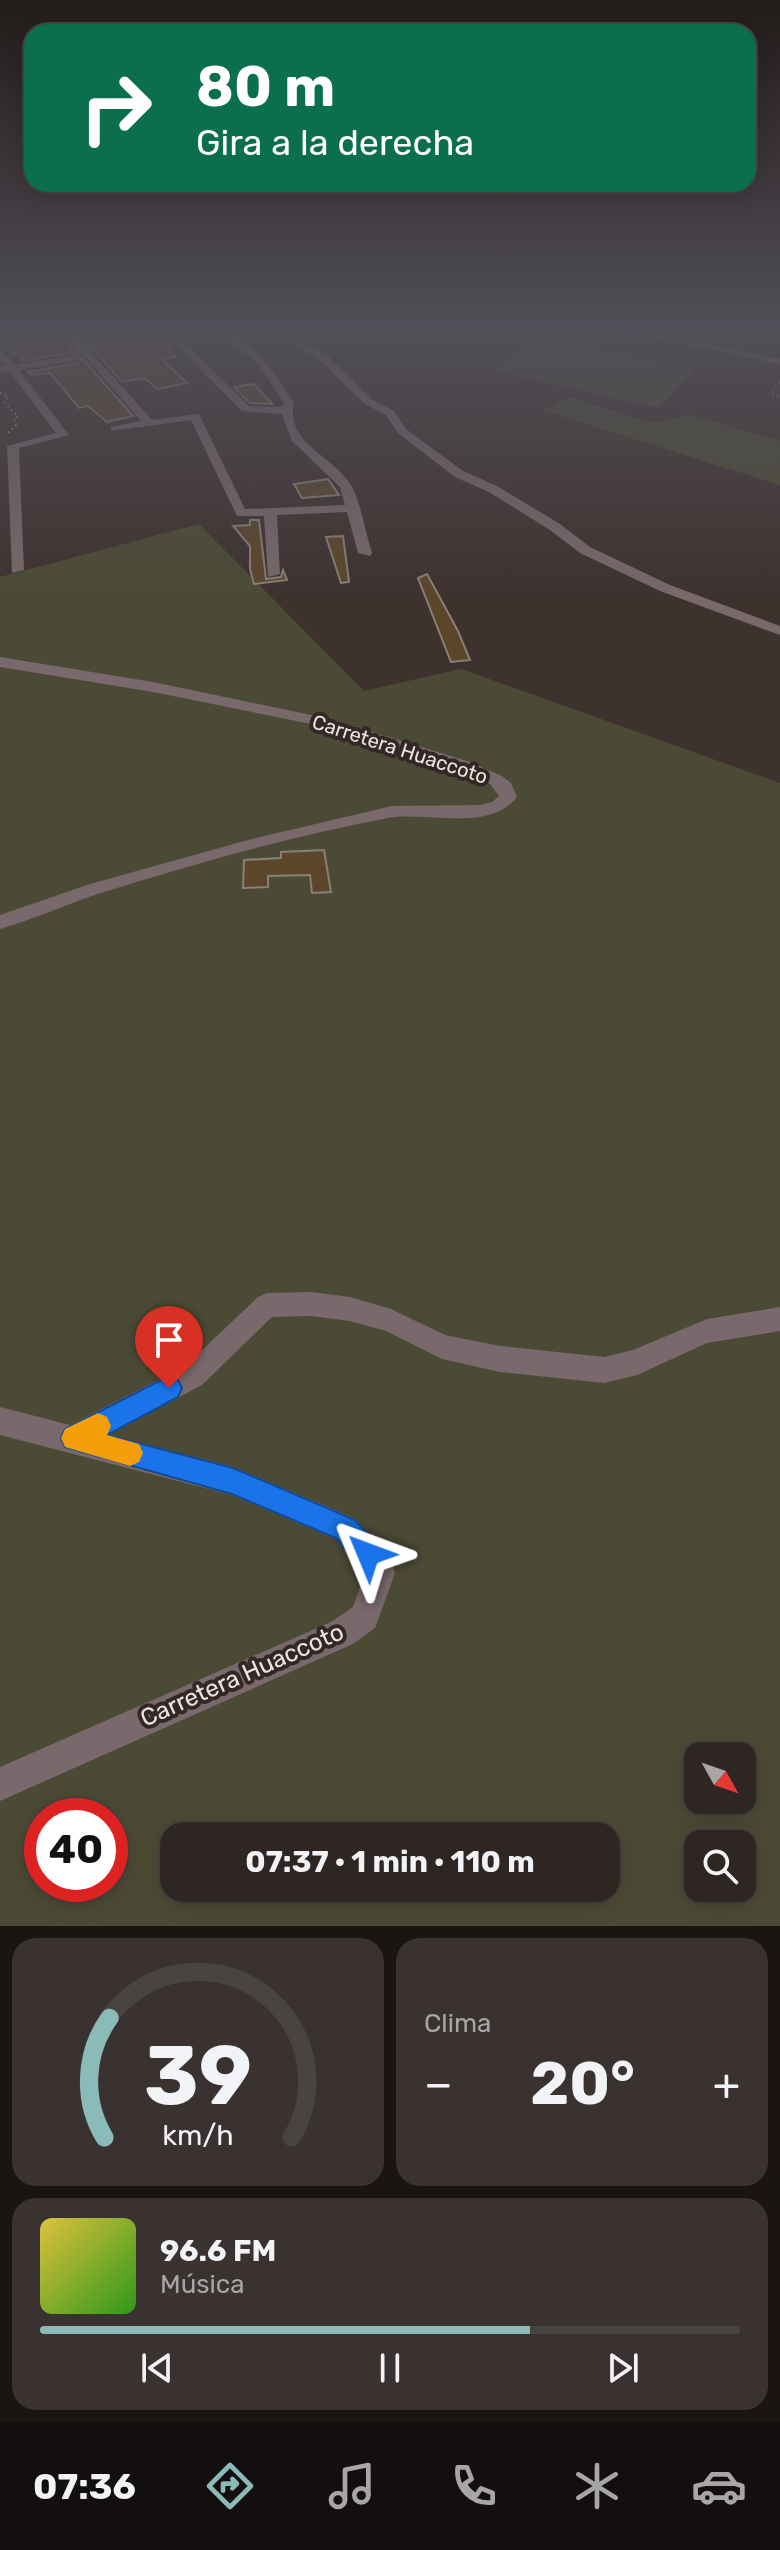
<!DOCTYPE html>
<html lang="es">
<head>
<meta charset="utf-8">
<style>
  :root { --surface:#2e2623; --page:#3a3230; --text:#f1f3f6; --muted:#a7a5a6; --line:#494341; --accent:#8bbbb9 }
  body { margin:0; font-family:Rubik,sans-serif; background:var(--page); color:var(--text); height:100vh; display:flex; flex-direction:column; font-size:30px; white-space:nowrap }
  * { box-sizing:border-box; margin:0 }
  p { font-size:26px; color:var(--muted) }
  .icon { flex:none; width:44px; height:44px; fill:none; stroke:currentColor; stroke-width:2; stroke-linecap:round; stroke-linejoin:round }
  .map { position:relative; height:1926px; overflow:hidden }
  .details { display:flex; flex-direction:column; gap:12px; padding:12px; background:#191513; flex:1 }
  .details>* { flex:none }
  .hud { position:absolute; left:24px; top:24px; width:732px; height:168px; border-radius:24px; box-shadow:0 4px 20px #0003,0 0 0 2px var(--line); background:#0b6e4f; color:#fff; overflow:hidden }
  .needle { width:52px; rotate:130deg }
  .fabs { position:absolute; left:684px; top:1742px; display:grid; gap:16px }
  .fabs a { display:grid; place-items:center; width:72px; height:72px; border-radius:16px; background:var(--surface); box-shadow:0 4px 20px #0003,0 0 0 2px var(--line); font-size:40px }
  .speed { position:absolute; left:24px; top:1798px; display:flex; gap:16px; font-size:40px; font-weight:700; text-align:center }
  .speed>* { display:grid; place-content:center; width:104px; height:104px; border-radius:50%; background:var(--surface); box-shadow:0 4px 20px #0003,0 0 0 2px var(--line); line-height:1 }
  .speed .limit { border:12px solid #d22; background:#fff; color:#111 }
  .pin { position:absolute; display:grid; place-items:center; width:68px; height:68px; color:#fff; margin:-82px -34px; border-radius:50% 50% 50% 0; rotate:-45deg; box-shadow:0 0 8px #0007 }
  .pin .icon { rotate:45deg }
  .me { position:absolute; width:88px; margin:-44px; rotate:314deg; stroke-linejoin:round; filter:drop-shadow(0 0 6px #0008) }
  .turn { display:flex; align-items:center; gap:28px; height:168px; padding:0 40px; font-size:36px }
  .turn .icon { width:104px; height:104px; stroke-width:2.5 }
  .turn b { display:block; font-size:56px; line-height:68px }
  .big { font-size:60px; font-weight:700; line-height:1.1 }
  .details .widget { flex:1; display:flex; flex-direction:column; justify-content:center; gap:12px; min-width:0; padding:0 28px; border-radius:24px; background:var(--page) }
  .details .dial { align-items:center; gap:0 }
  .dial svg { height:208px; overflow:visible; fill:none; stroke:var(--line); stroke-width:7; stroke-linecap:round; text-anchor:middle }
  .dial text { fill:var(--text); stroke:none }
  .song { display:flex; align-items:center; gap:24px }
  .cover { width:96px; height:96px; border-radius:12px; background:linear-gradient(135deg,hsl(50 70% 55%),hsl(110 70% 35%)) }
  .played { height:8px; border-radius:4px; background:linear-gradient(90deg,var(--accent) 70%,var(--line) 70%) }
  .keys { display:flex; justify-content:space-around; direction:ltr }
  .heat { display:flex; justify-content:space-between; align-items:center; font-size:44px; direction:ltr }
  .details .tiles { flex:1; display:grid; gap:12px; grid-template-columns:1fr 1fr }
  .widget:last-child { grid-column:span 2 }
  .trip { position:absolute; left:160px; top:1822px; width:460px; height:80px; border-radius:24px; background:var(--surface); box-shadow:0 4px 20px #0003,0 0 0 2px var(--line); font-weight:700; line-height:80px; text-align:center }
  .menu { display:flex; height:128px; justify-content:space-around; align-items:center; background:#120f0e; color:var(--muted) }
  .menu .icon { width:56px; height:56px }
  .menu .selected { color:var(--accent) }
  .menu b { font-size:36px; color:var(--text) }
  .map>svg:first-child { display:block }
  .green { fill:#4b4b35; fill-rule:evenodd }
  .building { fill:#5b462a; stroke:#888076; stroke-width:2 }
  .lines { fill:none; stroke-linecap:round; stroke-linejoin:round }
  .path { stroke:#8e8482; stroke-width:2; stroke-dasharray:2 3; stroke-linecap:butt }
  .minor { fill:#79686c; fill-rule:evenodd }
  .route { fill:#1a73e8; stroke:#114b97; stroke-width:2 }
  .slow { fill:#f59e0b }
  .labels { text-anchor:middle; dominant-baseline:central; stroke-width:8; stroke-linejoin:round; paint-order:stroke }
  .street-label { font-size:20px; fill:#ebe4e2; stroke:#332825 }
  .near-street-label { font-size:24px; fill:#ebe4e2; stroke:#332825 }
</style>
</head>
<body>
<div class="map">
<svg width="780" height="1926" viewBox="0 0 780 1926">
  <rect width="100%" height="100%" fill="#3e322f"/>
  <path class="green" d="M537,336l158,33 -36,39 -167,-38z
    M568,397l86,26 35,-9 91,27v44l-238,-75z
    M199,524l165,167 97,-22 319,114v1143h-780v-1349zM698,1756h44v44h-44zM42,1816h68v68h-68zM174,1836h432v52h-432zM698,1844h44v44h-44z"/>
  <path class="building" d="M28,328l3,3 9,-1 4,4 15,-3 13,16 -4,6 -45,8 -3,-7 -5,1 -15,-14v-8z
    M157,335l19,22 -14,2 25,24 -30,6 -12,-11 -23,4 -33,-37 46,-9 5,2z
    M82,358l51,58 -26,6 -19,-16 -9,2 -29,-35 -20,2 -2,-3 50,-9z
    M254,384l18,20 -22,-1 -16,-16z
    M328,479l11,16 -37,3 -8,-14z
    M250,520h9l7,59 15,-2 2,-7 4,10 -33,4 -4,-15v-23l-17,-20 17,-1z
    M343,536l6,46 -8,1 -15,-46z
    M427,574l31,57 12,29 -19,2 -33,-84z
    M324,850l7,42 -19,1 -2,-18 -42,1v11l-25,1 1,-28 37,-2v-6z"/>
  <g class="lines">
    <path class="path" d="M780,382l-9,10 9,5
      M0,393l8,3 -3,7 13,13 -4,3 2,6 -10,10"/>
    <path class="minor" d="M59,327h11l9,11 54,-8v4l-50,9 69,77 47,-6 46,95 100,-4 -5,-18 -48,-46 -10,-27 -40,-3 -84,-84h11l80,79 33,1 2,-4 -26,-40 -49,-36c37,0 67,48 85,76 -10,41 43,54 58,84 10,19 13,45 20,66l-2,3 -12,-3 -11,-41 -70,3 3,59 -12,3 -4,-61h-27l-46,-96 -80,11v-4l30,-6 -59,-68 -5,7 -58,10 50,65 -50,13 5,122 -12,3 -5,-127 49,-13 -46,-61 -10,1v-6l5,-1 -5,-7v-10l15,16 55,-9 6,-9z
      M247,327l42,5 7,8 31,15 46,45 21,11 12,18 57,42 34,15 63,38 30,23 80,38 110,41v9l-120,-44 -80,-38 -30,-23 -61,-38 -34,-15 -57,-44 -12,-18 -21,-11 -46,-45 -29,-15 -7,-8z
      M588,327c27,0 52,8 78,9 16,1 33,-9 51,-9l-35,12 98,20v6l-42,-11z
      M0,657l153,25 177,37 140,43 32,14 9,7 6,14c-28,36 -90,14 -129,21 -95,18 -191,45 -284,74 -35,11 -69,27 -104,37v-14l90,-31 158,-44 144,-34 88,-1 12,-3 7,-6 -9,-12 -32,-14 -137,-44 -168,-34 -153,-25z
      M311,1292l39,5 41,12 54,26 55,11 104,11 29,-7 74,-31 73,-12v24l-73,12 -70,32 -33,8 -104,-11 -58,-13 -56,-28 -36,-10 -39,-5 -39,1 -70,68 -94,50 125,32 123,52 35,43 4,11 -20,55 -22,16 -353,157v-34l331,-145 22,-15 11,-31 -28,-37 -104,-44 -232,-60v-28l70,18 114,-58 74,-70 9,-4z"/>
  </g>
  <linearGradient id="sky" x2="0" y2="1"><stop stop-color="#221c1a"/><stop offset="0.55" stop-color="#524f58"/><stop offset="1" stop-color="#524f58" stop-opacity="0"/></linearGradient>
  <rect width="780" height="597" fill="url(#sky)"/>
  <path class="route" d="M169,1376l9,4 4,8 -4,9 -71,38 126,33 122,52 22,24 4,10 -4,10 -9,3 -10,-3 -22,-26 -104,-44 -167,-47 -4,-9 4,-9z"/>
  <path class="slow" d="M98,1413l9,4 4,9 -4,9 32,9 4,9 -4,9 -9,4 -65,-19 -4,-9 4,-9z"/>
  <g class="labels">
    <g class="street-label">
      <text transform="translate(400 749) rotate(18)">Carretera Huaccoto</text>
    </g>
    <g class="near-street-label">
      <text transform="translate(242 1675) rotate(-24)">Carretera Huaccoto</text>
    </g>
  </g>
</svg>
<div class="fabs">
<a><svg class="needle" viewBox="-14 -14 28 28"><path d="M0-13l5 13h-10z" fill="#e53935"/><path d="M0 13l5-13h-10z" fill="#a7a5a6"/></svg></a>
<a><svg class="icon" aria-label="search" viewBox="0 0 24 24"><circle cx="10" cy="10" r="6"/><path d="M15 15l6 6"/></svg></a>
</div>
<div class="speed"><div class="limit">40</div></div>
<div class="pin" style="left:169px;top:1388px;background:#d93025"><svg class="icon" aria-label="arrive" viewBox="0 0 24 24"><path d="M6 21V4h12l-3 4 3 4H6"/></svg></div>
<svg class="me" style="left:368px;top:1554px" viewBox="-20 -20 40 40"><path d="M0-17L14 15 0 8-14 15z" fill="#1a73e8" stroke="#fff" stroke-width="4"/></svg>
<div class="trip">07:37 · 1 min · 110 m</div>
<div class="hud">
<div class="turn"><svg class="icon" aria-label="right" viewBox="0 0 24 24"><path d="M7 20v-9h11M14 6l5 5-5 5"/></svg><div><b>80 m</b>Gira a la derecha</div></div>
</div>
</div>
<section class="details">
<div class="tiles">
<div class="widget dial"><svg viewBox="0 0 100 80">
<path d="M14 69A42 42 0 1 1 86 69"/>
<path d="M14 69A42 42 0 0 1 16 23" stroke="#8bbbb9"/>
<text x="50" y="56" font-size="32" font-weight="700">39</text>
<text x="50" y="72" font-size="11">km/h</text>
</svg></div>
<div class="widget"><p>Clima</p>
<div class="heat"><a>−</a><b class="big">20°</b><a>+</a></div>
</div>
<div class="widget">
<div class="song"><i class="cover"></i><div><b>96.6 FM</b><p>Música</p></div></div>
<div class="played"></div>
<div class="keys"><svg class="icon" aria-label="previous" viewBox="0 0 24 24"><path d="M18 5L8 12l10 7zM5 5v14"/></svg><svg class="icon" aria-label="pause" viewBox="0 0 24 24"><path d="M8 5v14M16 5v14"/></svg><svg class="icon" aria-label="next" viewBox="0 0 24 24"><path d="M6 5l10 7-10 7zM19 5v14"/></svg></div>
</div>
</div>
</section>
<nav class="menu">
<b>07:36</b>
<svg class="icon selected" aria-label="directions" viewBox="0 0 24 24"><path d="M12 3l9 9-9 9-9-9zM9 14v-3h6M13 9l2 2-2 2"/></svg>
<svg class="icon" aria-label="music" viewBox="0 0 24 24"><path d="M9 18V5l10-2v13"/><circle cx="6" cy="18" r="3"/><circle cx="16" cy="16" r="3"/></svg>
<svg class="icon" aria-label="phone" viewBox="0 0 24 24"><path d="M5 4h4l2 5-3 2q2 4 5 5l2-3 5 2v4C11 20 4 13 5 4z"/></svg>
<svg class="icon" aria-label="climate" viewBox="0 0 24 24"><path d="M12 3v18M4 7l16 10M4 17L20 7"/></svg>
<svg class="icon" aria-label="car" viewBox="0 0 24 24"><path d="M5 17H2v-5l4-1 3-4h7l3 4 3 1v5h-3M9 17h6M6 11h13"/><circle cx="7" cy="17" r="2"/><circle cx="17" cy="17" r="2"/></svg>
</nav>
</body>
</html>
